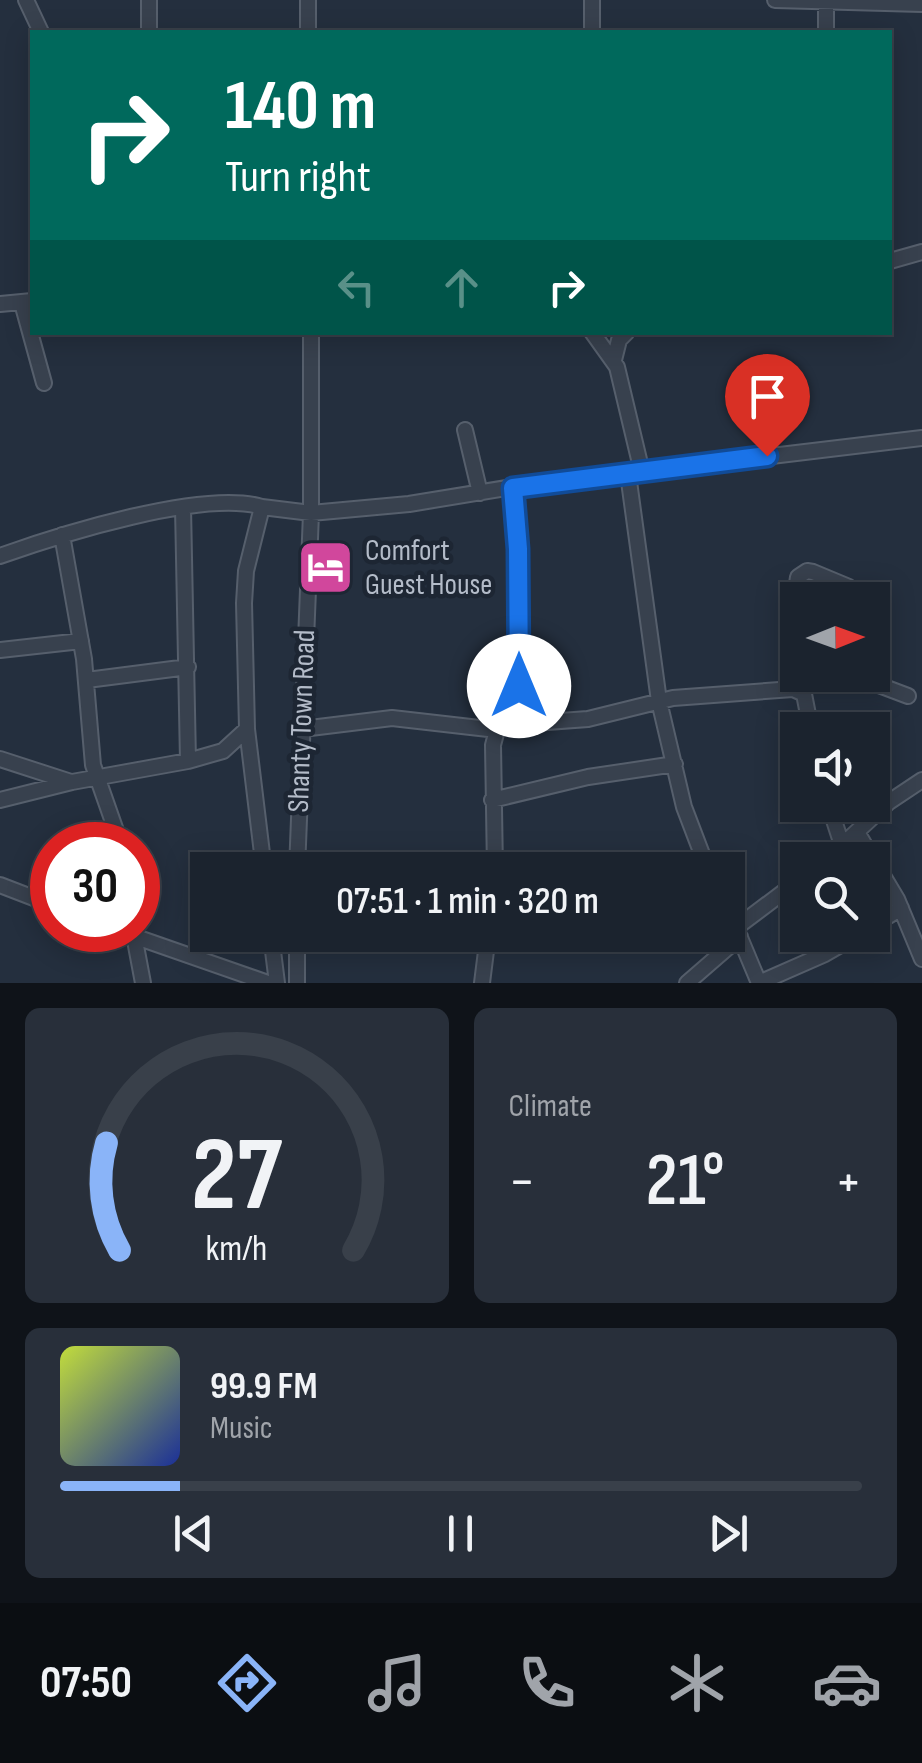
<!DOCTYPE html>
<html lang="en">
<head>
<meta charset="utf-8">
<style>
  :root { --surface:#1b232e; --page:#282f3a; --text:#f1f3f6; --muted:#a0a4aa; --line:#39404a; --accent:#8ab4f8 }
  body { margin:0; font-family:"Sofia Sans Condensed",sans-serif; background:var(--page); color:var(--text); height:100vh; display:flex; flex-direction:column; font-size:38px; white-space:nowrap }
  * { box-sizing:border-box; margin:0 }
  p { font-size:32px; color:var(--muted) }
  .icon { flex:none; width:55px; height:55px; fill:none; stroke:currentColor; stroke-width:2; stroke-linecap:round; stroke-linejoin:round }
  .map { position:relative; height:983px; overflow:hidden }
  .drawer { display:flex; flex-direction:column; gap:25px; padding:25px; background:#0f1319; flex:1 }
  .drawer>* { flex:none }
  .hud { position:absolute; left:30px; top:30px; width:862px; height:305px; border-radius:0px; box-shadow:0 5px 25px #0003,0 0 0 2px var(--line); background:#00695c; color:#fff; overflow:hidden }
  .needle { width:65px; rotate:89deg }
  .buttons { position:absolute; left:780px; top:582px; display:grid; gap:20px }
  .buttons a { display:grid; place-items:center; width:110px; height:110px; border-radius:0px; background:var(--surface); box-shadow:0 5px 25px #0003,0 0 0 2px var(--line); font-size:50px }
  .speed { position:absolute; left:30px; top:822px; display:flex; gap:20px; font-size:50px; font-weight:700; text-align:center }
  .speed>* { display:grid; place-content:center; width:130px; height:130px; border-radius:50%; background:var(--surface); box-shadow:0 5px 25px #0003,0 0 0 2px var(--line); line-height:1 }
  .speed .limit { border:15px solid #d22; background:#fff; color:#111 }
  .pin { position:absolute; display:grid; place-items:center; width:85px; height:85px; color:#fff; margin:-102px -42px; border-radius:50% 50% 50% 0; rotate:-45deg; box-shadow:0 0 10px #0007 }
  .pin .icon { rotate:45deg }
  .me { position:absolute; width:110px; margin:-55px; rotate:0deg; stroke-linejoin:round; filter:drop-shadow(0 0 8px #0008) }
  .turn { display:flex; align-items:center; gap:35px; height:210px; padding:0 30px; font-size:45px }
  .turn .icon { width:130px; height:130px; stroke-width:2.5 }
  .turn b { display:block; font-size:70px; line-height:85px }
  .lanes { display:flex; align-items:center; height:95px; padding:0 30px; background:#0003; justify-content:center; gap:50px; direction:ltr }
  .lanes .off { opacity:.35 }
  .big { font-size:75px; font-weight:600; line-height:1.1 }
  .drawer .tile { flex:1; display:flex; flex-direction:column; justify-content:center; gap:15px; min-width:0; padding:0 35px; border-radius:15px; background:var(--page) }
  .drawer .dial { align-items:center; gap:0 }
  .dial svg { height:260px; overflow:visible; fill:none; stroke:var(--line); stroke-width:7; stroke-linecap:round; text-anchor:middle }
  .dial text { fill:var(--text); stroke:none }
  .song { display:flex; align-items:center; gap:30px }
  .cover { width:120px; height:120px; border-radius:15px; background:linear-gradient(135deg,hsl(70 70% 55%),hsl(230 70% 35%)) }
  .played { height:10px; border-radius:5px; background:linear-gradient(90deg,var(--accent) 15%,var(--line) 15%) }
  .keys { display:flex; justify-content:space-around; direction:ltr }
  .heat { display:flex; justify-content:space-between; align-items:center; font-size:55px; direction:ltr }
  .drawer .tiles { flex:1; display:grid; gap:25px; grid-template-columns:1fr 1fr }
  .tile:last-child { grid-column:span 2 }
  .trip { position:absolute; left:190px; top:852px; width:555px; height:100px; border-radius:0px; background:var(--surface); box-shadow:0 5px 25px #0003,0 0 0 2px var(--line); font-weight:600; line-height:100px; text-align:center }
  .menu { display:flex; height:160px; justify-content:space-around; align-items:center; background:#0b0e12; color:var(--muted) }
  .menu .icon { width:70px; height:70px }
  .menu .active { color:var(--accent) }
  .menu b { font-size:45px; color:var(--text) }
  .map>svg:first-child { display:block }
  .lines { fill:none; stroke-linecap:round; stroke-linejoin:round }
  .minor-casing { stroke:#565f6c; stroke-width:18 }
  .minor { stroke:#38414e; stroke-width:14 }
  .route-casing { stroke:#114b97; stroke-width:25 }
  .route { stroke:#1a73e8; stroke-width:18 }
  .labels { text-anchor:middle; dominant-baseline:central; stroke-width:9; stroke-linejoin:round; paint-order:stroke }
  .poi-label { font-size:30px; fill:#b4bcc9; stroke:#1d2633; text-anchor:start }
  .street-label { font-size:30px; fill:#b4bcc9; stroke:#1d2633 }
</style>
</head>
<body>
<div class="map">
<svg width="922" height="983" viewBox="0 0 922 983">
  <rect width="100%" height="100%" fill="#242f3e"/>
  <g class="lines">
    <defs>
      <path id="minor" d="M26,0l15,32
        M149,0v32
        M308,0v32
        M775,0l147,4
        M826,0v32
        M592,32v-32
        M890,261l32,-9
        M22,303l22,80
        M0,304l32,-3
        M592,332l25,35 25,105
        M614,360l5,-20 8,-8
        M465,430l15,63
        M628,474l31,227 25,106 24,63
        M513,487l5,62 1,174
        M183,507l5,254
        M262,507l49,6 98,-9 104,-17 409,-49
        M62,535l22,124 9,106 28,80
        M0,556c59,-21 204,-67 262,-49l-16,64 -2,32 3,126 17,141
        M798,647l-5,-36 5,-34 9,-6 6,1 36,15
        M0,650l81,-9
        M87,680l101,-13
        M801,687l54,-11 53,20
        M302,729l90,-11 105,12
        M0,759l71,23
        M0,800l72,-18 116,-21 35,-10 24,-22
        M492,800l96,-23 87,-13
        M829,805l13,40
        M857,832l40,67 25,60
        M826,860l63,-58 33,-22
        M297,869h105
        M297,870l14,-357v-181
        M495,870l-2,-125 4,-15 9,-5 82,-6 85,-21 120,-9 11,5 7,36
        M0,885l52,20
        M728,909l31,74
        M872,926l29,-18
        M737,927l61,-46
        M116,930l152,53
        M133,930l10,53
        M271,935l6,48
        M297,935v48
        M482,983l6,-48
        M687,983l53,-46
        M759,983l66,-29 33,-19"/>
    </defs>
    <use href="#minor" class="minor-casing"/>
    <use href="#minor" class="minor"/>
  </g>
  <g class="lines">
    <defs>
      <path id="route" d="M519,686l-1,-137 -5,-61 254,-32"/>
    </defs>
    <use href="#route" class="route-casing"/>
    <use href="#route" class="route"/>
  </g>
  <defs>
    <symbol id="hotel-square" viewBox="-11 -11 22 22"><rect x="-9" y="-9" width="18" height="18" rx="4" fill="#d1479c" stroke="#1d2633"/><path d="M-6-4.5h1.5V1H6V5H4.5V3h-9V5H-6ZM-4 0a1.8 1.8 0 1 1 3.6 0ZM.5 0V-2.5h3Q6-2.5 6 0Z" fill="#fff"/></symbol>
  </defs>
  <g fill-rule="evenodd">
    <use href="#hotel-square" x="294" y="536" width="63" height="63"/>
  </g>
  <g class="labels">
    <g class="poi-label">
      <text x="365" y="551">Comfort<tspan x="365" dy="34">Guest House</tspan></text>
    </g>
    <g class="street-label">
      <text transform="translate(302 721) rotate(-88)">Shanty Town Road</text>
    </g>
  </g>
</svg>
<div class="buttons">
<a><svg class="needle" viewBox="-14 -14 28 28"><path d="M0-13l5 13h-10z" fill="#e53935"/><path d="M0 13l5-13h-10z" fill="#a0a4aa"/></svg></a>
<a><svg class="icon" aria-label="sound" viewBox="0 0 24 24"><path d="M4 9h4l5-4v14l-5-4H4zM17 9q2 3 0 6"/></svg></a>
<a><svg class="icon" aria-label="search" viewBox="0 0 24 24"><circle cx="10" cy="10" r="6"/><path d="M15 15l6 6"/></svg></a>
</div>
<div class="speed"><div class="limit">30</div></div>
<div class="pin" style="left:767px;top:456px;background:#d93025"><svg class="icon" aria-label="arrive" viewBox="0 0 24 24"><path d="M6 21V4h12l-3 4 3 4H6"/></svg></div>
<svg class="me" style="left:519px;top:686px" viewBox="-20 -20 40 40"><circle r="19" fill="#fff"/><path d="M0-13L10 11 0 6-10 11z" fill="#1a73e8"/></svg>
<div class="trip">07:51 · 1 min · 320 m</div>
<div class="hud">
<div class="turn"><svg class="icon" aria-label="right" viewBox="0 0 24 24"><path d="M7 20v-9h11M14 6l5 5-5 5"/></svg><div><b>140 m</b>Turn right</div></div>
<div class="lanes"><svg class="icon off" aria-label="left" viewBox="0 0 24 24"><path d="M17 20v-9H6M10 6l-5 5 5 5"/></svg><svg class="icon off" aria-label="ahead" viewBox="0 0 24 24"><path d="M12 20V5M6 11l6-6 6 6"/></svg><svg class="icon" aria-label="right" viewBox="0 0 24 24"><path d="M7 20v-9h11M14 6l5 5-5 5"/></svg></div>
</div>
</div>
<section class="drawer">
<div class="tiles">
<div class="tile dial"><svg viewBox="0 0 100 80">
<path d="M14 69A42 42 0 1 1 86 69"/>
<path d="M14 69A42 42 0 0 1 10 36" stroke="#8ab4f8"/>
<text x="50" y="56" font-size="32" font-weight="700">27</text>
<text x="50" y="72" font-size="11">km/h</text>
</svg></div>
<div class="tile"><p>Climate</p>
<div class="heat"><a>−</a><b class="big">21°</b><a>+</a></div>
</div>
<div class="tile">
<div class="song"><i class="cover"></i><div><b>99.9 FM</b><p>Music</p></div></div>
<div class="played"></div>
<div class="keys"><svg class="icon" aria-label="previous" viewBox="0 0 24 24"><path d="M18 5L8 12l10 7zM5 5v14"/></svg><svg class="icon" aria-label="pause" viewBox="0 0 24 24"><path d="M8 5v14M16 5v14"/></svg><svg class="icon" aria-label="next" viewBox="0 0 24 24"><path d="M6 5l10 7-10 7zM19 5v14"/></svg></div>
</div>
</div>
</section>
<nav class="menu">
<b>07:50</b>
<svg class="icon active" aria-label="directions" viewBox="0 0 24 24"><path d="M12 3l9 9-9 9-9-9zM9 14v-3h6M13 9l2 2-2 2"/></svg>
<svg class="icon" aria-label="music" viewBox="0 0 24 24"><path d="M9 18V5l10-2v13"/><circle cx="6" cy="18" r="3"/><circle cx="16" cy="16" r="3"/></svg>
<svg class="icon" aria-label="phone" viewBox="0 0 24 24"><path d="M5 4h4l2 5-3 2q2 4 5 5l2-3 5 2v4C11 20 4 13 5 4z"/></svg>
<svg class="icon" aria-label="climate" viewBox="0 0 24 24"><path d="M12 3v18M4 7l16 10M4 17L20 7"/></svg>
<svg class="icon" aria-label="car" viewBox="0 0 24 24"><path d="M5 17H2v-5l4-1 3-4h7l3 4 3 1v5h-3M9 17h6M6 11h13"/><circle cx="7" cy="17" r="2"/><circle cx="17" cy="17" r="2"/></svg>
</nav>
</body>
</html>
